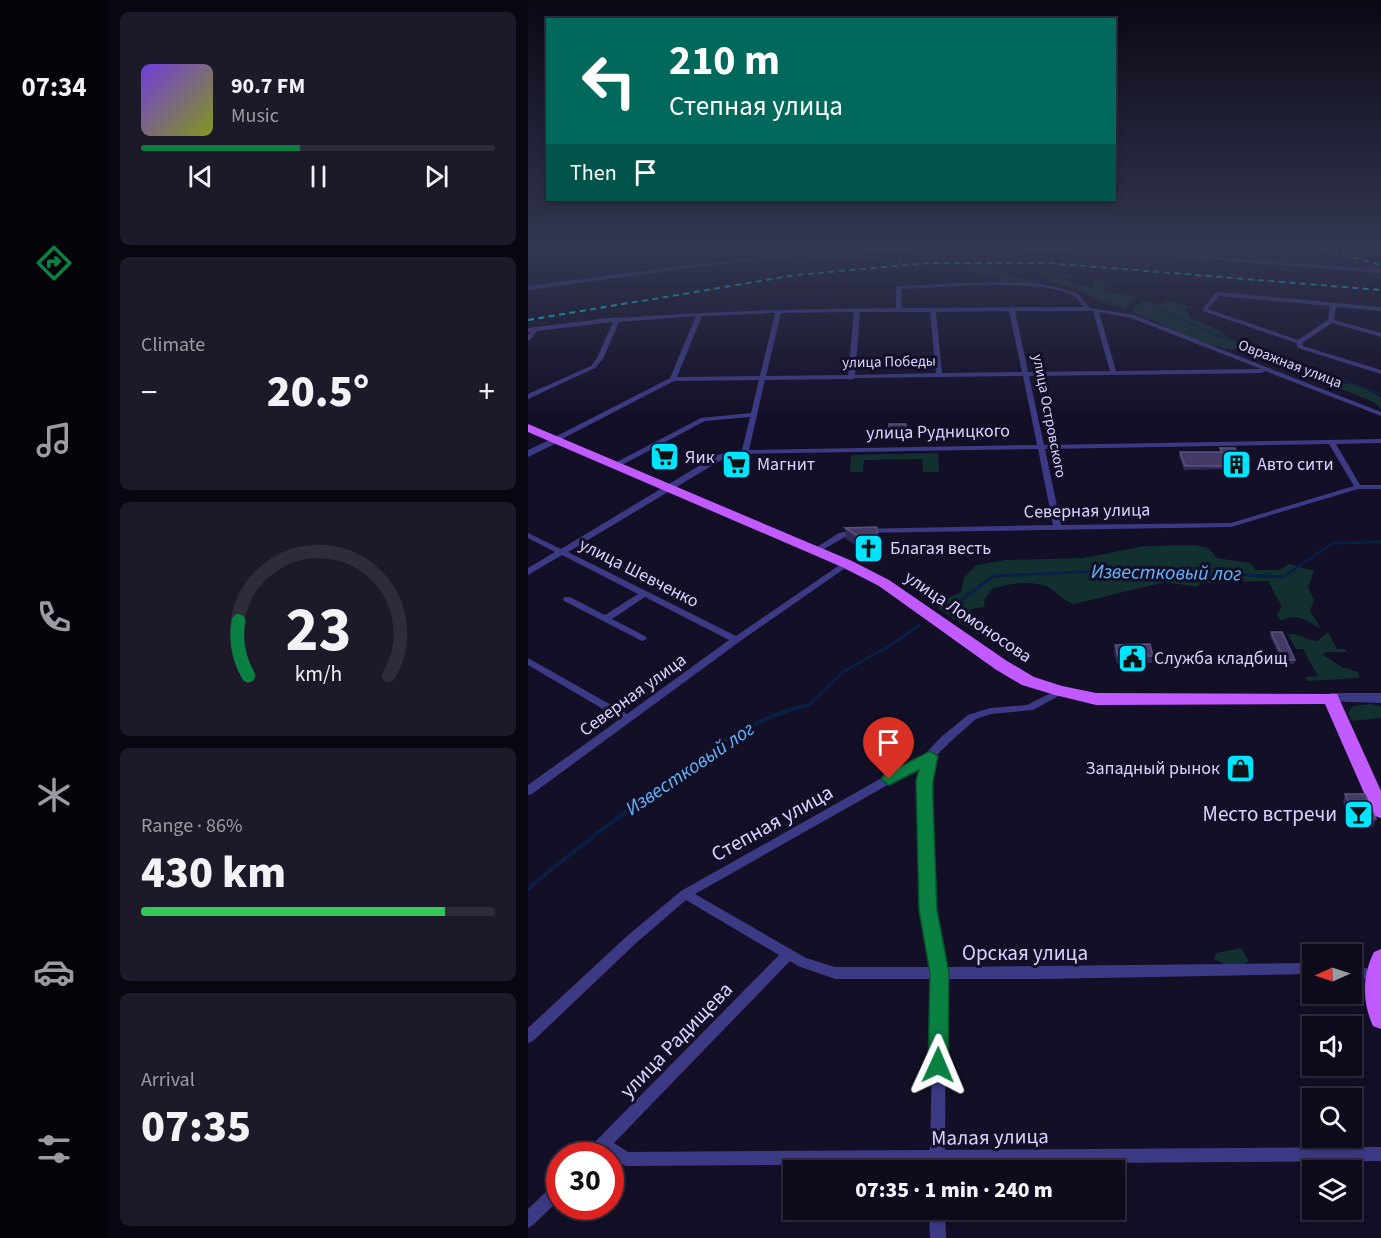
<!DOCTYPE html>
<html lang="en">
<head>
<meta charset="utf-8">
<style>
  :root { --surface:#0e0b1c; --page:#1c1929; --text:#f1f3f6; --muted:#9b9ba3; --line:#2e2b3b; --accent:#0b8043 }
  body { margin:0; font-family:"Source Sans 3",sans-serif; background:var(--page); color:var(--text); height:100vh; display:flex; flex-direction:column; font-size:22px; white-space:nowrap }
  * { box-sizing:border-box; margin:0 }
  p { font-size:20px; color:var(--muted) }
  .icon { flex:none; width:33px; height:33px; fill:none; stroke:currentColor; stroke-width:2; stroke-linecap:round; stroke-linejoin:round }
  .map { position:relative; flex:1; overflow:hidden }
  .drawer { display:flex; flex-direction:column; gap:12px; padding:12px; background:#08060f; width:420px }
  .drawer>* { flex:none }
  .guide { position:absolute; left:18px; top:18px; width:570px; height:183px; border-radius:0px; box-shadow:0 3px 9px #0003,0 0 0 2px var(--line); background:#00695c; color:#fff; overflow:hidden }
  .needle { width:39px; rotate:267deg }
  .fabs { position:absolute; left:774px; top:944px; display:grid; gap:12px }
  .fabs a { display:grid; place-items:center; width:60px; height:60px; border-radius:0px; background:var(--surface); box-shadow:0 3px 9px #0003,0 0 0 2px var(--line); font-size:30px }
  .speed { position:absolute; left:18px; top:1142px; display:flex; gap:12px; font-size:30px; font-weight:700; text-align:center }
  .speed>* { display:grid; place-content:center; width:78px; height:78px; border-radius:50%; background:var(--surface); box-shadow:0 3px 9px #0003,0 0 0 2px var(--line); line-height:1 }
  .speed .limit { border:9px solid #d22; background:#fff; color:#111 }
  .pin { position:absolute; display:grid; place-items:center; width:51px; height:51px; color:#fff; margin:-62px -26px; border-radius:50% 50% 50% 0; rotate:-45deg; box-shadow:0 0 6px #0007 }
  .pin .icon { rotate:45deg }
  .me { position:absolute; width:66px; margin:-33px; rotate:1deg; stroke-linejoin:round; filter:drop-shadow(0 0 4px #0008) }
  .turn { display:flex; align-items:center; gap:21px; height:126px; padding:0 24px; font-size:27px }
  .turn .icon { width:78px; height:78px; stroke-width:2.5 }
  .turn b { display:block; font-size:42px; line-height:51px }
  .then { display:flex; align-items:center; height:57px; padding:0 24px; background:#0003; gap:12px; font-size:22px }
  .big { font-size:45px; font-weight:800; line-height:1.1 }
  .drawer .tile { flex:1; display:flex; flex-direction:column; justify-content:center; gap:9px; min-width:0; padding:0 21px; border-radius:9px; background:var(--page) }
  .drawer .dial { align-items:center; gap:0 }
  .dial svg { height:156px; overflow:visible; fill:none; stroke:var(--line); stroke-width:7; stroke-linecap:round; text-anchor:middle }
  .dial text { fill:var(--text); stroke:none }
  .song { display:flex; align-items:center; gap:18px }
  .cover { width:72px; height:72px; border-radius:9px; background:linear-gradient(135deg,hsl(260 70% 55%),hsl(70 70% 35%)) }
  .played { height:6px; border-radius:3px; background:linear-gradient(90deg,var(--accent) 45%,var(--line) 45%) }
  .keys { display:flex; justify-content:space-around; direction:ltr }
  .heat { display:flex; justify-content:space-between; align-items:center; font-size:33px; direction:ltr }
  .charge { height:9px; border-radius:4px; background:linear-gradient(90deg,#34c759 86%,var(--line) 0) }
  .trip { position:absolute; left:255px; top:1160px; width:342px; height:60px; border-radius:0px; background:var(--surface); box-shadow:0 3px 9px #0003,0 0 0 2px var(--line); font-weight:800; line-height:60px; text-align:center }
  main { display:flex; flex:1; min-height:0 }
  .tabs { display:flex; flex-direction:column; width:108px; justify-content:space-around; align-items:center; background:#06040b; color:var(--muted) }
  .tabs .icon { width:42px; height:42px }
  .tabs .current { color:var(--accent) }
  .tabs b { font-size:27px; color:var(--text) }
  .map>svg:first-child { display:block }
  .green { fill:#12302f }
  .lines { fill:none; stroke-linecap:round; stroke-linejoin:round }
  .stream-far2 { stroke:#0a1f44; stroke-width:2 }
  .stream-far1 { stroke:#0a1f44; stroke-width:3 }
  .stream { stroke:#0a1f44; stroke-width:4 }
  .minor-tunnel { stroke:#312d47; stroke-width:6; stroke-dasharray:6 3; stroke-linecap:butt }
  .minor { fill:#3d3a85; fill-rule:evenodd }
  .tertiary { fill:#3d3a85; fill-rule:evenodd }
  .primary { fill:#c25bff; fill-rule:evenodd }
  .rail { stroke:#00e5ff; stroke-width:2; stroke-dasharray:6 4.5; stroke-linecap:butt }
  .wall { fill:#312854 }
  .shaded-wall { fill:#1d163a }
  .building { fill:#433a66; stroke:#5a527e; stroke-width:1.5 }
  .route { fill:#0b8043; stroke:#07532c; stroke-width:1.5 }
  .labels { text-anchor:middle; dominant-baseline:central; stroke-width:6; stroke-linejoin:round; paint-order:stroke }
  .far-street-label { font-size:15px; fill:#d9d4ff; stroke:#130f26 }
  .street-label { font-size:18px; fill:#d9d4ff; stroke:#130f26 }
  .poi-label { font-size:18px; fill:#d9d4ff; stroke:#130f26; text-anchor:start }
  .water-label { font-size:20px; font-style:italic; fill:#62b6ff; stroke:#130f26 }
  .near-poi-label { font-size:21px; fill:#d9d4ff; stroke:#130f26; text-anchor:end }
  .near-street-label { font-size:21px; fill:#d9d4ff; stroke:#130f26 }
</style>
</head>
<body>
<main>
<nav class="tabs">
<b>07:34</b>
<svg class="icon current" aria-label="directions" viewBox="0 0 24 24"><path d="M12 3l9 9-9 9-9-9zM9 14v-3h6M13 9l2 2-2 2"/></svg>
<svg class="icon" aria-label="music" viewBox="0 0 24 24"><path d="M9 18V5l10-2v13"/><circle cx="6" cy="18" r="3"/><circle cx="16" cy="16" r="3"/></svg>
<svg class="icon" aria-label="phone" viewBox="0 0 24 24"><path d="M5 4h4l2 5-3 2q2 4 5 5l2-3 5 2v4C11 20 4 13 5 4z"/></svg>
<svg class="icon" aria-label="climate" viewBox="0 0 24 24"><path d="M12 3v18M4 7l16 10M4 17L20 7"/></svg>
<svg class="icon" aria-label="car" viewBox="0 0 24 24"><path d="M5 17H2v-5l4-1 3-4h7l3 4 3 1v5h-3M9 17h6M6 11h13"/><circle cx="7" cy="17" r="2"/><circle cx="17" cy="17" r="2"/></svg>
<svg class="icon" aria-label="filters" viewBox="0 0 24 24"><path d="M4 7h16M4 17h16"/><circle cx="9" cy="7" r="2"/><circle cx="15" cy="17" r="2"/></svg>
</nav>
<section class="drawer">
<div class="tile">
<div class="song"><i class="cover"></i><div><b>90.7 FM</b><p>Music</p></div></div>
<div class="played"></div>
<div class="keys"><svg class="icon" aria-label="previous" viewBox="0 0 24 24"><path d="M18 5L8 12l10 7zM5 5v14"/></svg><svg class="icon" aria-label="pause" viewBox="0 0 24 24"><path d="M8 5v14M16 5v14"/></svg><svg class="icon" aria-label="next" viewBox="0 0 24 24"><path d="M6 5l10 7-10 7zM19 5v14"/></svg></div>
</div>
<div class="tile"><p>Climate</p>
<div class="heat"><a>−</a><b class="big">20.5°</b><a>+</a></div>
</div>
<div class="tile dial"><svg viewBox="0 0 100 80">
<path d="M14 69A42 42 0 1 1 86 69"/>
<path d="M14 69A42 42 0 0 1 9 41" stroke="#0b8043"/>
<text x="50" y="56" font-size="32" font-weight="700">23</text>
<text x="50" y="72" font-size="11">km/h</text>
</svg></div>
<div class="tile"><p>Range · 86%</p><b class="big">430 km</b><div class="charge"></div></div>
<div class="tile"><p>Arrival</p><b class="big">07:35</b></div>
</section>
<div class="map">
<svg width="853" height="1238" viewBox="0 0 853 1238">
  <rect width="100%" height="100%" fill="#130f26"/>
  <path class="green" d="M348,255l3,2 -14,2 -102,3 48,-6z
    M456,268l74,20 -58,-4v-6l-42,-8z
    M522,270l3,7 10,2 1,-5 6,-1 3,2 -5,5 2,3 24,5 -1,-8h13l-3,10 34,7 -13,12 -29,-10 -9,-7 -36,-12 -12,-7z
    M615,301l17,3 9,-3 24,6 -8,2 6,9 28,12 23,18c-23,8 -85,-26 -108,-36l-1,-4z
    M809,383l17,1 27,13v12l-7,-7 -43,-17z
    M410,453l1,19h-16l-1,-13 -58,1 -1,12h-13l1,-17z
    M668,545l12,3 9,10 33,5 5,7h24l10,-6 25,7 -6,16 6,13 -4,11 11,18c-14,-8 -25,-17 -40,-8l-4,-7 5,-7 -14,-26 -67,2 -4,4 -32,-5 -91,22c-13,-3 -17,-13 -28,-18 -16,-6 -37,-2 -53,2l-9,12 1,7 -15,2c3,10 15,16 22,24l-6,6 -49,-31 9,-9 15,-7 3,-14 12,-13 30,-5 77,-2 62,-12z
    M800,632l9,17h9v3h-20l-3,3 19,12 16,5 2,6 -53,3 -2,-4 13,-1 -15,-27h-7l-8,-15c13,-1 17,6 29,7z
    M843,704l10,2v12l-29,3 -4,-8 5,-7z
    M713,948l8,13 -5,4 -20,-1 -10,-5 2,-6z"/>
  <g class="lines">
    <path class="stream-far2" d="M630,309l61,27 162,58"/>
    <path class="stream-far1" d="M423,608l42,-32 149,-7 141,8 50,-34 48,-1
      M274,707l7,-2 34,-33 51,-29 25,-18"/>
    <path class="stream" d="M0,889c42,-36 85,-68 130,-101 49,-35 90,-70 151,-83"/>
    <path class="minor-tunnel" d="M370,260l21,8"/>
    <path class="minor" d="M396,245c153,0 305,14 457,24v4c-152,-11 -304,-28 -457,-24 -133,2 -265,23 -396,41v-4c132,-17 263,-35 396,-41z
      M461,282l49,2 23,4 17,6 12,14 44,7 247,97v4l-116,-45 -3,2 -233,3 15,69 337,-6v4l-45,1 24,41h21v4h-23l-127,38 -375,6 -11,4 -28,16 -4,-2 1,-2 25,-16 17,-4 197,-4 -15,-76 -301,5 -14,5 -155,93 168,84 108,-74 3,-1 4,3 -112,78 -207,152 -4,1v-10l92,-66 -92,-54v-7l99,56 102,-74 -84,-43 -33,22 33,17 2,2 -2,2 -3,1 -78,-40 -1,-2 1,-2h6l35,18 33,-21 -76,-39 -34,20v-7l27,-16 -27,-14v-5l33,16 156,-94 25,-5 8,-33 -45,4 -87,46h-6l-1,-2 90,-47 50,-5 8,-33 -85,1 -118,61h-3v-4l117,-60 26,-62 -77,6 -16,37 -8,9 -67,31v-5l63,-28 6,-8 16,-36 -76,9 -7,9 -2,1v-6l2,-3h-2v-4l89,-11 2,1c92,-7 185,-9 277,-10v-22zM436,286c27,-1 88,-4 111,11 4,2 6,7 9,10l-182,1 -1,-19zM481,311l13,61 -80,1 -6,-61zM487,311h78l17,60 -82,1zM326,312l-6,63 -82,1 15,-63zM332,312h70l6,61 -81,2zM571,312l32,6 130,51 -145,2zM247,313l-15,63 -83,1 25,-61zM495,376l14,69 -288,5 16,-70 83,-1 3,1 3,-2zM801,444l25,42 -123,37 -170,2 -16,-76z
      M689,292l164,15v4l-45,-4 -2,13 47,13v4l-49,-14 -30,20 1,3 78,24v4l-83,-26 -2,-5 -93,-32v-2l12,-16zM691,296l111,10 -2,14 -30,20 -90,-31z
      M533,688l3,1 2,2 -2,2 -31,17 -42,4 -15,5 -27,24 -14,14 -6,24 5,129 11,57 367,-4v11l-268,5h-98l-1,171 436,-3v14l-437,3v6h-14v-6l-304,2 -16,-9v-2l-6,-2 -2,2h-17l2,-5 192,-195 -93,-55 -51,44 -102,97 -5,2v-15l99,-92 54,-45 245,-138 15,-16 27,-22 22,-7 37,-3zM395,765l-4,16 3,129 11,57h-98l-29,-9 -111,-64zM262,961l8,5 37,13h99l-4,171 -302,2 -14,-9z
      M824,963l28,10 1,3 -1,5 -5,2 -23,-9z
      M32,1181v18l-27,26 -5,3v-19l27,-26z
      M401,1209h16l1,29h-16z"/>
    <path class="tertiary" d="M28,437l3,1v4l-31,15v-7z
      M803,693h50v10l-55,-2 -2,-3 2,-3z"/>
    <path class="primary" d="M0,424l324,137 37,19 118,81 27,16 28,9 34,7 241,1 44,97v27l-6,-2 -3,-5 -47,-107 -229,1 -41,-10 -33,-10 -27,-16 -116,-83 -37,-19 -314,-135z
      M853,949v80l-8,-3c-11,-24 -11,-50 1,-74z"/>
    <path class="rail" d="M774,244l79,21
      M0,320l268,-45 132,-12h120l333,27"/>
  </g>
  <path class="wall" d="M361,424h17v13l-17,1z
    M692,448l26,26 -1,3h-14l-3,-8 -44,1 -5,-14 1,-4h40z
    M217,452l1,7 -1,8h-5v4l-14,1 -1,-7z
    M349,527v26h-9l-22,-14 -1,-11z
    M743,632l24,28 -1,4h-11l-13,-28z
    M587,645l38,11 -1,7 -35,1 -3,-12z
    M817,794l31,25 -3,8h-20l-10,-25z"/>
  <path class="shaded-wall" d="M349,527l1,11 -1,15z"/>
  <path class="building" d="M361,424h17v7h-17z
    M692,448h15l11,26h-14l-3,-8h-44l-5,-14h42z
    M217,452l-1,8h-5v4l-14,1 2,-12z
    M349,527v15h-10l-22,-14z
    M743,632h11l13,28h-11z
    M622,644l3,12h-35l-3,-11z
    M817,794h20l11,25h-20z"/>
  <linearGradient id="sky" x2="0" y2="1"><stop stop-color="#0a0815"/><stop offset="0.59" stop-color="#333752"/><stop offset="1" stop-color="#333752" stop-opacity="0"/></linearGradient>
  <rect width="853" height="417" fill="url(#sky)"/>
  <path class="route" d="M402,751l8,5 -5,25v21l4,108 12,63 -1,92 -3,7 -7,3 -7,-3 -3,-7 2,-92 -11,-63 -3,-129 3,-11 -30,15 -8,-6 3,-4z"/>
  <defs>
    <symbol id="supermarket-square" viewBox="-11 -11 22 22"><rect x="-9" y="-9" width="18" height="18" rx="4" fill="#00e5ff" stroke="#130f26"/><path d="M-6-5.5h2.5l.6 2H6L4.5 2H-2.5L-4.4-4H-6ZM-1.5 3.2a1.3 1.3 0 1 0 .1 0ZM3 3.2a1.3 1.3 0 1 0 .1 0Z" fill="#111"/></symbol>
    <symbol id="building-square" viewBox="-11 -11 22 22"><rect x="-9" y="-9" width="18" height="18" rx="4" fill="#00e5ff" stroke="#130f26"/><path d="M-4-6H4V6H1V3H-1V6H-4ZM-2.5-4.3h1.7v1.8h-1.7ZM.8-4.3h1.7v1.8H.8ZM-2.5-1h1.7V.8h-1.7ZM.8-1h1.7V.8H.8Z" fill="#111"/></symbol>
    <symbol id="church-square" viewBox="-11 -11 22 22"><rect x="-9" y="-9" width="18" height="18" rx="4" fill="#00e5ff" stroke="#130f26"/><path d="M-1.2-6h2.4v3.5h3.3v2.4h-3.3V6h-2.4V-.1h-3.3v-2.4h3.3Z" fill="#111"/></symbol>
    <symbol id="civic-square" viewBox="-11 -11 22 22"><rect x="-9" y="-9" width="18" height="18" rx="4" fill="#00e5ff" stroke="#130f26"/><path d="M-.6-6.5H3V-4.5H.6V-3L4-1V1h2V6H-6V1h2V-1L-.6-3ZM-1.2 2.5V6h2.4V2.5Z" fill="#111"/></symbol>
    <symbol id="shop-square" viewBox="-11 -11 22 22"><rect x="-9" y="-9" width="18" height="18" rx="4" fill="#00e5ff" stroke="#130f26"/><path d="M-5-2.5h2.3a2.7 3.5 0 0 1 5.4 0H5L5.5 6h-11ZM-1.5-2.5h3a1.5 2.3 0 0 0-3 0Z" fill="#111"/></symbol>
    <symbol id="bar-square" viewBox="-11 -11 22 22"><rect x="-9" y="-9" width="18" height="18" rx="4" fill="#00e5ff" stroke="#130f26"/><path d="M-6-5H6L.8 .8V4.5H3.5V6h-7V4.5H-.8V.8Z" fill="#111"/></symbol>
  </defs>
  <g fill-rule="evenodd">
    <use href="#supermarket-square" x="120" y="440" width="33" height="33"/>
    <use href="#supermarket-square" x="192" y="448" width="33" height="33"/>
    <use href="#building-square" x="692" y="448" width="33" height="33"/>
    <use href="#church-square" x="324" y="532" width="33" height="33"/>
    <use href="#civic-square" x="588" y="642" width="33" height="33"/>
    <use href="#shop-square" x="696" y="752" width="33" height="33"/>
    <use href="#bar-square" x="814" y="798" width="33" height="33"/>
  </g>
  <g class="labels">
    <g class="far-street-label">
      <text transform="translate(361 362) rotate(-1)">улица Победы</text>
      <text transform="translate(762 364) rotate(21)">Овражная улица</text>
      <text transform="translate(521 416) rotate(79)">улица Островского</text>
    </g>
    <g class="street-label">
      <text transform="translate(410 432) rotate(-1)">улица Рудницкого</text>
      <text transform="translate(559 511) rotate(-1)">Северная улица</text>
      <text transform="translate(111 573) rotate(27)">улица Шевченко</text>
      <text transform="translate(440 617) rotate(34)">улица Ломоносова</text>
      <text transform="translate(105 695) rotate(-36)">Северная улица</text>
    </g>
    <g class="poi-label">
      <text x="157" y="457">Яик</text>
      <text x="229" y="464">Магнит</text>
      <text x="729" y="464">Авто сити</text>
      <text x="362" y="548">Благая весть</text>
      <text x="626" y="658">Служба кладбищ</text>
      <text x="692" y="768" text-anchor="end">Западный рынок</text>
    </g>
    <g class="water-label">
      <text transform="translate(638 573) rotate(1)">Известковый лог</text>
      <text transform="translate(162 769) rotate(-34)">Известковый лог</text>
    </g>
    <g class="near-poi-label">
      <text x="809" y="814">Место встречи</text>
    </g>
    <g class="near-street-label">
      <text transform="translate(244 823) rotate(-29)">Степная улица</text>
      <text x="497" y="953">Орская улица</text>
      <text transform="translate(148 1040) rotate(-46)">улица Радищева</text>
      <text transform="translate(462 1137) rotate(-1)">Малая улица</text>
    </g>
  </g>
</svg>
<div class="fabs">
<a><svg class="needle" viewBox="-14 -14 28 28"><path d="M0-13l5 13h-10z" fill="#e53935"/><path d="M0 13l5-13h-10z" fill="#9b9ba3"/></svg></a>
<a><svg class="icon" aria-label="sound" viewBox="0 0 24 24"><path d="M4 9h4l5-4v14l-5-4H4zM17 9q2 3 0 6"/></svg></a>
<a><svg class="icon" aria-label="search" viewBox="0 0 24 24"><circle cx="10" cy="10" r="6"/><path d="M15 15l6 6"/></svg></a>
<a><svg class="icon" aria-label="layers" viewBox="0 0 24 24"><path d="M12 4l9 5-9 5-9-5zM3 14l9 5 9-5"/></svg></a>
</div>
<div class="speed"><div class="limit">30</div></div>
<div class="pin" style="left:361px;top:779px;background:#d93025"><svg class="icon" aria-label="arrive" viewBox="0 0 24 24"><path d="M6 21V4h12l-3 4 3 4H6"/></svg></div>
<svg class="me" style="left:410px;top:1065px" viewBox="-20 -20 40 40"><path d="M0-17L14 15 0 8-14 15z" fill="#0b8043" stroke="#fff" stroke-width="4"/></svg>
<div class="trip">07:35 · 1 min · 240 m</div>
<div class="guide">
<div class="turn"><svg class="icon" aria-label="left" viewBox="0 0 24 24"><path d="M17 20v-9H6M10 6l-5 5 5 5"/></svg><div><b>210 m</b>Степная улица</div></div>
<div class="then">Then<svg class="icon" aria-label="arrive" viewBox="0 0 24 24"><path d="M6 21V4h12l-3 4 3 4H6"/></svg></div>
</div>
</div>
</main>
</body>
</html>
